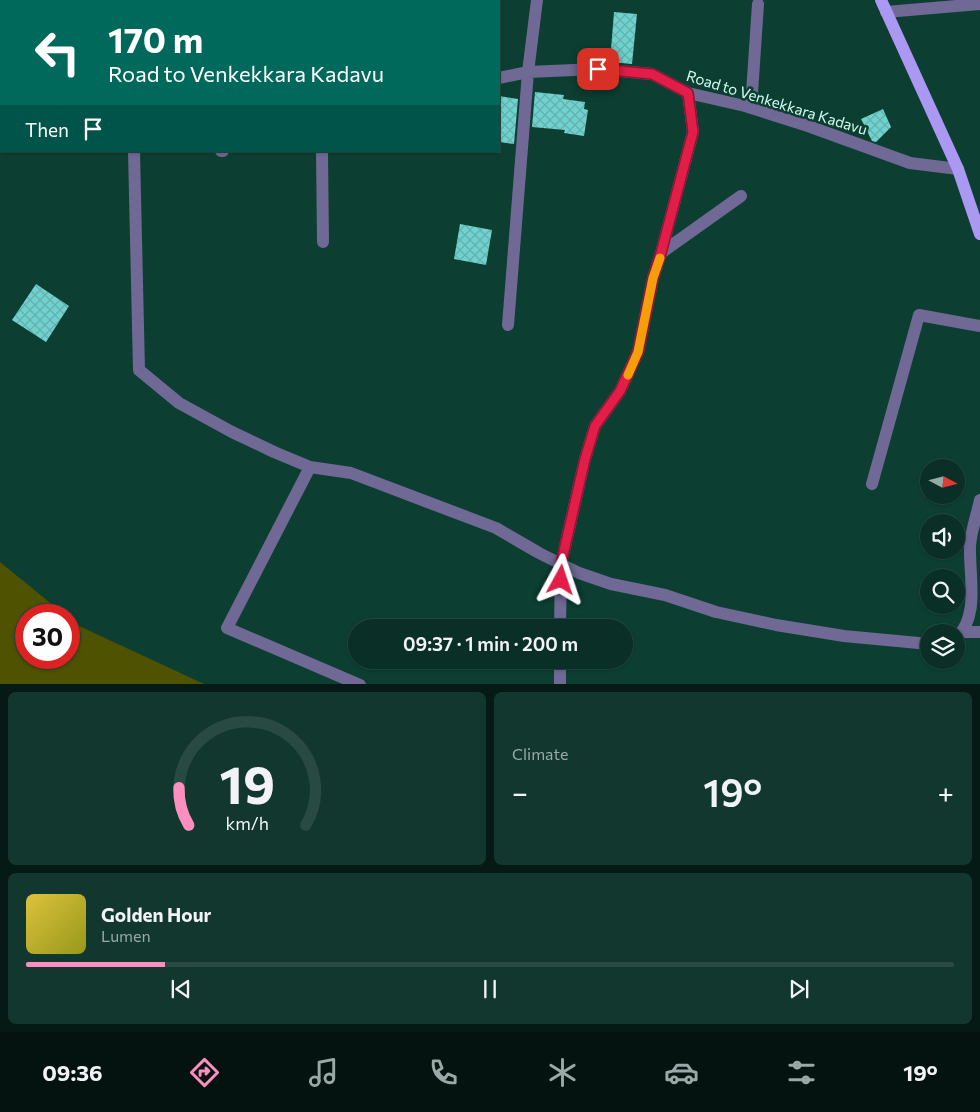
<!DOCTYPE html>
<html lang="en">
<head>
<meta charset="utf-8">
<style>
  :root { --surface:#092f26; --page:#12372e; --text:#f1f3f6; --muted:#99a9a7; --line:#294a43; --accent:#fd8ec0 }
  body { margin:0; font-family:Commissioner,sans-serif; background:var(--page); color:var(--text); height:100vh; display:flex; flex-direction:column; font-size:19px; white-space:nowrap }
  * { box-sizing:border-box; margin:0 }
  p { font-size:16px; color:var(--muted) }
  .icon { flex:none; width:28px; height:28px; fill:none; stroke:currentColor; stroke-width:2; stroke-linecap:round; stroke-linejoin:round }
  .map { position:relative; height:684px; overflow:hidden }
  .panel { display:flex; flex-direction:column; gap:8px; padding:8px; background:#051a15; flex:1 }
  .panel>* { flex:none }
  .banner { position:absolute; left:0px; top:0px; width:500px; height:152px; box-shadow:0 1px 4px #0004,0 0 0 1px var(--line); background:#00695c; color:#fff; overflow:hidden }
  .needle { width:32px; rotate:97deg }
  .fabs { position:absolute; left:920px; top:459px; display:grid; gap:10px }
  .fabs a { display:grid; place-items:center; width:45px; height:45px; border-radius:50%; background:var(--surface); box-shadow:0 1px 4px #0004,0 0 0 1px var(--line); font-size:25px }
  .speed { position:absolute; left:15px; top:604px; display:flex; gap:10px; font-size:25px; font-weight:700; text-align:center }
  .speed>* { display:grid; place-content:center; width:65px; height:65px; border-radius:50%; background:var(--surface); box-shadow:0 1px 4px #0004,0 0 0 1px var(--line); line-height:1 }
  .speed .limit { border:8px solid #d22; background:#fff; color:#111 }
  .pin { position:absolute; display:grid; place-items:center; width:42px; height:42px; color:#fff; margin:-21px; border-radius:10px; box-shadow:0 2px 8px #0006 }
  .me { position:absolute; width:55px; margin:-28px; rotate:5deg; stroke-linejoin:round; filter:drop-shadow(0 0 4px #0008) }
  .turn { display:flex; align-items:center; gap:18px; height:105px; padding:0 25px; font-size:22px }
  .turn .icon { width:65px; height:65px; stroke-width:2.5 }
  .turn b { display:block; font-size:35px; line-height:42px }
  .then { display:flex; align-items:center; height:48px; padding:0 25px; background:#0003; gap:10px; font-size:19px }
  .big { font-size:38px; font-weight:600; line-height:1.1 }
  .panel .card { flex:1; display:flex; flex-direction:column; justify-content:center; gap:8px; min-width:0; padding:0 18px; border-radius:8px; background:var(--page) }
  .panel .dial { align-items:center; gap:0 }
  .dial svg { height:130px; overflow:visible; fill:none; stroke:var(--line); stroke-width:7; stroke-linecap:round; text-anchor:middle }
  .dial text { fill:var(--text); stroke:none }
  .song { display:flex; align-items:center; gap:15px }
  .cover { width:60px; height:60px; border-radius:8px; background:linear-gradient(135deg,hsl(50 70% 55%),hsl(60 70% 35%)) }
  .played { height:5px; border-radius:2px; background:linear-gradient(90deg,var(--accent) 15%,var(--line) 15%) }
  .keys { display:flex; justify-content:space-around; direction:ltr }
  .heat { display:flex; justify-content:space-between; align-items:center; font-size:28px; direction:ltr }
  .panel .tiles { flex:1; display:grid; gap:8px; grid-template-columns:1fr 1fr }
  .card:last-child { grid-column:span 2 }
  .trip { position:absolute; left:348px; top:619px; width:285px; height:50px; border-radius:25px; background:var(--surface); box-shadow:0 1px 4px #0004,0 0 0 1px var(--line); font-weight:600; line-height:50px; text-align:center }
  .tab-bar { display:flex; height:80px; justify-content:space-around; align-items:center; background:#04130f; color:var(--muted) }
  .tab-bar .icon { width:35px; height:35px }
  .tab-bar .on { color:var(--accent) }
  .tab-bar b { font-size:22px; color:var(--text) }
  .map>svg:first-child { display:block }
  .water { fill:#4f5200 }
  .building { fill:url(#building-cross-hatch) }
  .lines { fill:none; stroke-linecap:round; stroke-linejoin:round }
  .minor { stroke:#706895; stroke-width:12 }
  .major { stroke:#ab98f3; stroke-width:12 }
  .route-casing { stroke:#92132f; stroke-width:12 }
  .route { stroke:#e11d48; stroke-width:9 }
  .slow { stroke:#f59e0b; stroke-width:9 }
  .labels { text-anchor:middle; dominant-baseline:central; stroke-width:5; stroke-linejoin:round; paint-order:stroke }
  .street-label { font-size:15px; fill:#d3fdef; stroke:#0c3f32 }
</style>
</head>
<body>
<div class="map">
<svg width="980" height="685" viewBox="0 0 980 685">
  <defs>
    <pattern id="building-cross-hatch" width="8" height="8" patternUnits="userSpaceOnUse" patternTransform="scale(1.25)"><rect width="8" height="8" fill="#70d2cf"/><path d="M0 0l8 8M0 8l8-8" fill="none" stroke="#64b0ad"/></pattern>
  </defs>
  <rect width="100%" height="100%" fill="#0c3f32"/>
  <path class="water" d="M0,562l65,53h-39v43h43v-40l8,7 127,59h-204z"/>
  <path class="building" d="M614,12l23,2 -5,50 -22,-2z
    M535,92l29,3 -1,4 22,3 -1,7 4,1 -4,26 -20,-3 1,-3 -33,-3z
    M499,96l19,3 -4,45 -15,-2z
    M883,109l8,18 -15,15 -4,-1 -11,-22z
    M460,224l32,6 -6,35 -32,-6z
    M36,284l33,22 -23,36 -34,-22z"/>
  <g class="lines">
    <path class="minor" d="M124,0l3,1
      M363,0v1
      M886,12l94,-8
      M499,78l29,-6 69,-3 55,5 36,19 57,13 63,20 102,37 48,6
      M0,79l1,1
      M751,108l7,-104
      M134,151l5,219 40,33 53,29 42,20 36,15 41,6 145,55 43,25 40,20 32,11 54,11 51,17 60,13 68,11 85,8
      M221,151h2
      M322,151l1,91
      M661,253l80,-57
      M508,325l20,-253 9,-72
      M310,467l-83,161 133,57
      M872,484l47,-169 61,11
      M560,628l1,-64 24,-105 10,-33 25,-35 18,-39 15,-74 8,-25 32,-121 -5,-39
      M964,632h16
      M956,638c24,-21 13,-62 14,-92 1,-15 7,-32 10,-46
      M560,685v-25"/>
    <path class="major" d="M881,0l77,169 22,65"/>
  </g>
  <g class="lines">
    <defs>
      <path id="route" d="M561,580v-16l24,-105 10,-33 25,-35 18,-39 15,-74 8,-25 32,-121 -5,-39 -36,-19 -54,-5"/>
    </defs>
    <use href="#route" class="route-casing"/>
    <use href="#route" class="route"/>
    <path class="slow" d="M628,375l10,-23 15,-74 7,-20"/>
  </g>
  <g class="labels">
    <g class="street-label">
      <text transform="translate(777 102) rotate(17)">Road to Venkekkara Kadavu</text>
    </g>
  </g>
</svg>
<div class="fabs">
<a><svg class="needle" viewBox="-14 -14 28 28"><path d="M0-13l5 13h-10z" fill="#e53935"/><path d="M0 13l5-13h-10z" fill="#99a9a7"/></svg></a>
<a><svg class="icon" aria-label="sound" viewBox="0 0 24 24"><path d="M4 9h4l5-4v14l-5-4H4zM17 9q2 3 0 6"/></svg></a>
<a><svg class="icon" aria-label="search" viewBox="0 0 24 24"><circle cx="10" cy="10" r="6"/><path d="M15 15l6 6"/></svg></a>
<a><svg class="icon" aria-label="layers" viewBox="0 0 24 24"><path d="M12 4l9 5-9 5-9-5zM3 14l9 5 9-5"/></svg></a>
</div>
<div class="speed"><div class="limit">30</div></div>
<div class="pin" style="left:598px;top:69px;background:#d93025"><svg class="icon" aria-label="arrive" viewBox="0 0 24 24"><path d="M6 21V4h12l-3 4 3 4H6"/></svg></div>
<svg class="me" style="left:561px;top:580px" viewBox="-20 -20 40 40"><path d="M0-17L14 15 0 8-14 15z" fill="#e11d48" stroke="#fff" stroke-width="4"/></svg>
<div class="trip">09:37 · 1 min · 200 m</div>
<div class="banner">
<div class="turn"><svg class="icon" aria-label="left" viewBox="0 0 24 24"><path d="M17 20v-9H6M10 6l-5 5 5 5"/></svg><div><b>170 m</b>Road to Venkekkara Kadavu</div></div>
<div class="then">Then<svg class="icon" aria-label="arrive" viewBox="0 0 24 24"><path d="M6 21V4h12l-3 4 3 4H6"/></svg></div>
</div>
</div>
<section class="panel">
<div class="tiles">
<div class="card dial"><svg viewBox="0 0 100 80">
<path d="M14 69A42 42 0 1 1 86 69"/>
<path d="M14 69A42 42 0 0 1 8 46" stroke="#fd8ec0"/>
<text x="50" y="56" font-size="32" font-weight="700">19</text>
<text x="50" y="72" font-size="11">km/h</text>
</svg></div>
<div class="card"><p>Climate</p>
<div class="heat"><a>−</a><b class="big">19°</b><a>+</a></div>
</div>
<div class="card">
<div class="song"><i class="cover"></i><div><b>Golden Hour</b><p>Lumen</p></div></div>
<div class="played"></div>
<div class="keys"><svg class="icon" aria-label="previous" viewBox="0 0 24 24"><path d="M18 5L8 12l10 7zM5 5v14"/></svg><svg class="icon" aria-label="pause" viewBox="0 0 24 24"><path d="M8 5v14M16 5v14"/></svg><svg class="icon" aria-label="next" viewBox="0 0 24 24"><path d="M6 5l10 7-10 7zM19 5v14"/></svg></div>
</div>
</div>
</section>
<nav class="tab-bar">
<b>09:36</b>
<svg class="icon on" aria-label="directions" viewBox="0 0 24 24"><path d="M12 3l9 9-9 9-9-9zM9 14v-3h6M13 9l2 2-2 2"/></svg>
<svg class="icon" aria-label="music" viewBox="0 0 24 24"><path d="M9 18V5l10-2v13"/><circle cx="6" cy="18" r="3"/><circle cx="16" cy="16" r="3"/></svg>
<svg class="icon" aria-label="phone" viewBox="0 0 24 24"><path d="M5 4h4l2 5-3 2q2 4 5 5l2-3 5 2v4C11 20 4 13 5 4z"/></svg>
<svg class="icon" aria-label="climate" viewBox="0 0 24 24"><path d="M12 3v18M4 7l16 10M4 17L20 7"/></svg>
<svg class="icon" aria-label="car" viewBox="0 0 24 24"><path d="M5 17H2v-5l4-1 3-4h7l3 4 3 1v5h-3M9 17h6M6 11h13"/><circle cx="7" cy="17" r="2"/><circle cx="17" cy="17" r="2"/></svg>
<svg class="icon" aria-label="filters" viewBox="0 0 24 24"><path d="M4 7h16M4 17h16"/><circle cx="9" cy="7" r="2"/><circle cx="15" cy="17" r="2"/></svg>
<b>19°</b>
</nav>
</body>
</html>
